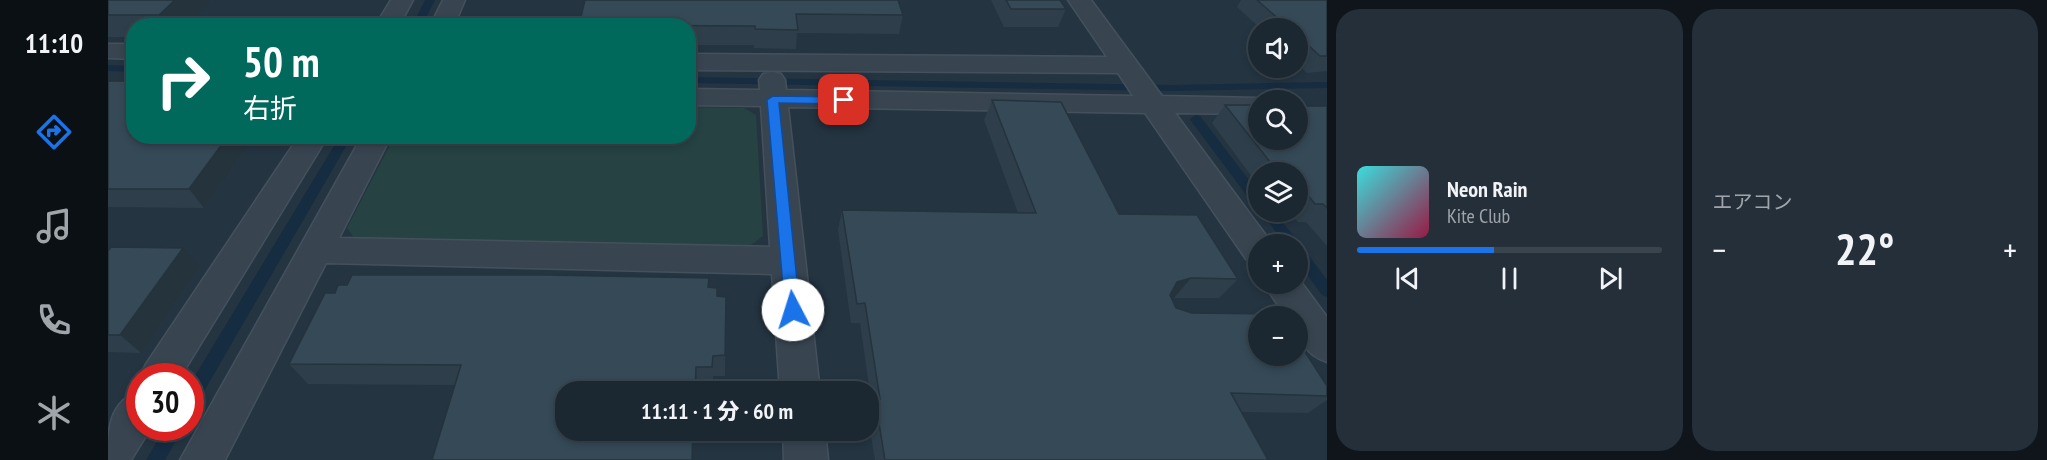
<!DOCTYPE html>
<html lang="ja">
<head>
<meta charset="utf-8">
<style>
  :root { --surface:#1b2731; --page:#242f39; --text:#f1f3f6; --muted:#a0a5ab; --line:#39444d; --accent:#1a73e8 }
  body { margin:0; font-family:"PT Sans Narrow","Noto Sans JP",sans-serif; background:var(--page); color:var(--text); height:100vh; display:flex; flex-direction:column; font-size:22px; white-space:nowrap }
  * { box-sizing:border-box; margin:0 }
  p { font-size:20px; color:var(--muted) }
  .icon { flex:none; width:33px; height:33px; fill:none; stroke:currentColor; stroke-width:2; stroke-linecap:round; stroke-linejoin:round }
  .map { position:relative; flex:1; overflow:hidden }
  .drawer { display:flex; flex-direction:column; gap:9px; padding:9px; background:#0f151b; width:720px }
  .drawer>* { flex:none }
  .banner { position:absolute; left:18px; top:18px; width:570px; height:126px; border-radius:24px; box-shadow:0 3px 9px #0003,0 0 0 2px var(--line); background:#00695c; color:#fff; overflow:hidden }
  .controls { position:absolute; left:1140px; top:18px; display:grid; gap:12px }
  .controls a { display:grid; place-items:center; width:60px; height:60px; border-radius:50%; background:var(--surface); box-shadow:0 3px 9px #0003,0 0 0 2px var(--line); font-size:30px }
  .speed { position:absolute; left:18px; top:363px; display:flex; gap:12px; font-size:30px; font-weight:700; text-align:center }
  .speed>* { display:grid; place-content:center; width:78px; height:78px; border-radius:50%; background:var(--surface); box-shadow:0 3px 9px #0003,0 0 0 2px var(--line); line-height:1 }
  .speed .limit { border:9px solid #d22; background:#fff; color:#111 }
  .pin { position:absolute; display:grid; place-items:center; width:51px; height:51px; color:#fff; margin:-26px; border-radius:12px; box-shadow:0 3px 9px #0006 }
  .me { position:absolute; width:66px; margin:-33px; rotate:355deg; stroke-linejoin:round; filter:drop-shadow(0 0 4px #0008) }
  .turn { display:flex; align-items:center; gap:21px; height:126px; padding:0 18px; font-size:27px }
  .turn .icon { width:78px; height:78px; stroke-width:2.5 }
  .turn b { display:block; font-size:42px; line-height:51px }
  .big { font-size:45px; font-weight:800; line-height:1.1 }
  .drawer .card { flex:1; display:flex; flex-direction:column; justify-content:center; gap:9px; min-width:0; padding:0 21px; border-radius:24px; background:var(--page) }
  .song { display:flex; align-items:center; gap:18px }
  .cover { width:72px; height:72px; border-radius:9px; background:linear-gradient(135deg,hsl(180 70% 55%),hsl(340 70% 35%)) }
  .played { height:6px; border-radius:3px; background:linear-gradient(90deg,var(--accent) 45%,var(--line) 45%) }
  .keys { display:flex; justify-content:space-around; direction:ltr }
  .heat { display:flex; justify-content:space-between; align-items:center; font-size:33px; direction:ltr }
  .drawer .tiles { flex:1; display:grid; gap:9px; grid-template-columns:repeat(2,1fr) }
  .trip { position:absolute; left:447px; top:381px; width:324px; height:60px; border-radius:24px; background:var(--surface); box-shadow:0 3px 9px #0003,0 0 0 2px var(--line); font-weight:800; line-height:60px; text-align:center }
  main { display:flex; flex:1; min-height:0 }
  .tabs { display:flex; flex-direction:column; width:108px; justify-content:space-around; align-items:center; background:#0b1014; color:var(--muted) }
  .tabs .icon { width:42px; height:42px }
  .tabs .selected { color:var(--accent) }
  .tabs b { font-size:27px; color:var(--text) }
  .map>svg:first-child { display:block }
  .green { fill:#264242 }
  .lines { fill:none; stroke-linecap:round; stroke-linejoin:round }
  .stream { fill:#162c40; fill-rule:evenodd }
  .street-casing { stroke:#44515d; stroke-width:3 }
  .street { fill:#384551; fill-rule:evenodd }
  .wall { fill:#2e3f4b }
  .shaded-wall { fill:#25333d }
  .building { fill:#354957; stroke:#25333d; stroke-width:1.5 }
  .route { fill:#1a73e8; stroke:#114b97; stroke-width:1.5 }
</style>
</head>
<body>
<main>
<nav class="tabs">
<b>11:10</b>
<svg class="icon selected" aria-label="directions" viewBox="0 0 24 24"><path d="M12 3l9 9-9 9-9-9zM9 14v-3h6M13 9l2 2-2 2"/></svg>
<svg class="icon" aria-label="music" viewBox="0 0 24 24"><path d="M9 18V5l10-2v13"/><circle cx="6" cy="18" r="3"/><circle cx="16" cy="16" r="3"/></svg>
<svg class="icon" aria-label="phone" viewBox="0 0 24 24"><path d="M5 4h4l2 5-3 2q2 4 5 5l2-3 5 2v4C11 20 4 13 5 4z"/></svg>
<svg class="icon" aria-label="climate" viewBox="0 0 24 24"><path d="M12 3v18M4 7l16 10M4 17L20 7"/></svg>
</nav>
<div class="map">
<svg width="1219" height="460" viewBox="0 0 1219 460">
  <rect width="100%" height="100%" fill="#243441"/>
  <path class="green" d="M581,107l55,1 12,7 7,121 -16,12 -392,-9 -8,-11 47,-91 294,-1z"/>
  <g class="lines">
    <path class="stream" d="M317,0h10l-13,26h-10z
      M0,65l26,1v6l-26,-1z
      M580,77l484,8 155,-3v6l-155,3 -484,-8z
      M1088,115l4,1 58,76v13l-5,-1 -61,-82 -2,-3z
      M232,136h12l-156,269 -6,2v-23z
      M1153,212h13l23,28 2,4 -1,3v-3h-13z
      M1190,247l5,1 24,32v17l-5,-2 -24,-33z
      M57,428h18l-18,32h-19z"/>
    <defs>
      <path id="street" d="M283,0h22l-14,26h-24z
        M335,0h22l-11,26h-24z
        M960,0h23l71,96 96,2 10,2h-10v14l-83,-1 95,128 2,3h-14v19l-12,-4 -101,-146 -357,-6 32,285h-40l-8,-118 -446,-11 -101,197h-45l182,-324h29l-52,102 431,9 -9,-141 -73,-1v-16l72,1 -1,-10 4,-6 9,-2 9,2 4,6 1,10 347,6 -15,-23 -430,-3v-16l419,3z
        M0,44h26v15l-26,-1z
        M191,136h29l-147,240h-41l6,-12z
        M1190,278l29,39v45c-22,-7 -29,-23 -29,-46h-13l-21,-32h34z
        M32,390v38h11l-20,32h-23c0,-31 0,-57 32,-70z
        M675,430h42l3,30h-44z"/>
    </defs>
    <use href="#street" class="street-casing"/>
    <use href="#street" class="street"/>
  </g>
  <path class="wall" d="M0,0h103l-25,26h-52v11h-26z
    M477,0l318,15 -4,19 -102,-1 -1,16 -42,-1v-3h-66v-19h-109z
    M883,0h69l6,9 -8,18h-54z
    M1133,0h86v71l-20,2 -9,-9v-36h-38l-23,-21z
    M0,81l26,55h121l-51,72 -96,-1z
    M884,100l127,114 119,65 -19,19h-47l4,10 16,5 66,3 69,70v14l-19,13 -67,-1 27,48h-393l-7,-41v-4l4,-8 -12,-84h-9l-13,-93 4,-20 176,3 -34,-93z
    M1117,105l102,1v140l-21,-24h-8l-8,-10h8v-40h-40v13l-46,-62z
    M0,251l92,15 -59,87 -33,-1z
    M239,285l362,2 8,9 9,1 -1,79h-12v12l-16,-1 -131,43h129l-1,30h-262l23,-75 -147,-1 -19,-20 46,-71z"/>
  <path class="shaded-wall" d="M67,0h36l-25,26h-20l-7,-11z
    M120,136h27l-51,72 -15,-19z
    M75,248l17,18 -59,87 -21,-18z
    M1083,278l-17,20 -14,4 17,-20z
    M588,367l1,25h-2z
    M585,430h2l-1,30h-2z"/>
  <path class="building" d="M0,0h67l-16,15h-51z
    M477,0h313l5,15 -107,-1 2,16 -43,-1v-3l-176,-1z
    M898,0h54l6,9h-55z
    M1149,0h70v56h-7l-22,-20v-8h-9z
    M0,81h26v55h94l-39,53h-81z
    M884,100l69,2 58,112 78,1 41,64 -47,-1 -14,4 -7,13 6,13 16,5 77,1 2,2h-13v40h40v-12h2l27,42v10l-96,-3 37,67h-383l-10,-61h5l-15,-96 -8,1 -15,-94 194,3z
    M1117,105h33v35h40v-34h29v102l-4,-4h-8l-17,-21v-11h-20z
    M3,247l72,1 -63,87h-12v-84z
    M244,275h195l162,3 -1,9 9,1v8l9,1 -1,58 -12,1 -1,11h-16l-1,25h-129v38h127l-1,30h-260l29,-95 -172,-1 36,-71h10l3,-8h9z"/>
  <path class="route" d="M665,96l71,1 6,3 -6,4 -65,-1 21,207 -2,4 -5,2 -5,-2 -3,-4 -18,-210z"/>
</svg>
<div class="controls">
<a><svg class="icon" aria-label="sound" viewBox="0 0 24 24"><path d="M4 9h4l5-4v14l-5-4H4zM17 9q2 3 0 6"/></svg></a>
<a><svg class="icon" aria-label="search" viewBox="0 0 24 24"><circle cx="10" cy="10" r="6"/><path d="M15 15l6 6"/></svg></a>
<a><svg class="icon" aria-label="layers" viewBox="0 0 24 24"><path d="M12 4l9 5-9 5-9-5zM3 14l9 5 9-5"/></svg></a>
<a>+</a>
<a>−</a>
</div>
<div class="speed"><div class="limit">30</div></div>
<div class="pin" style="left:736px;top:100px;background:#d93025"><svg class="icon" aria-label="arrive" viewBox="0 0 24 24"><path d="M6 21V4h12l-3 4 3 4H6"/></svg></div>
<svg class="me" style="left:685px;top:310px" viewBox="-20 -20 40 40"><circle r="19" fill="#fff"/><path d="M0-13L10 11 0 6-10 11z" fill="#1a73e8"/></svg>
<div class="trip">11:11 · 1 分 · 60 m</div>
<div class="banner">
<div class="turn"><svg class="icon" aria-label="right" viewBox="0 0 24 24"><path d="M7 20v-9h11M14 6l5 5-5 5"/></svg><div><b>50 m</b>右折</div></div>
</div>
</div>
<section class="drawer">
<div class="tiles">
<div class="card">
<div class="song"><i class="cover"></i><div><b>Neon Rain</b><p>Kite Club</p></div></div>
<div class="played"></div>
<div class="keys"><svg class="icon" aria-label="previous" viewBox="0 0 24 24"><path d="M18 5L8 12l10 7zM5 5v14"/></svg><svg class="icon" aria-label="pause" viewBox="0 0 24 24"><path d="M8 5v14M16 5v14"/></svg><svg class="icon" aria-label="next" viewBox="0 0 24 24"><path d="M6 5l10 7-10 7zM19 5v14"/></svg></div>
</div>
<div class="card"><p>エアコン</p>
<div class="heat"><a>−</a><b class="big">22°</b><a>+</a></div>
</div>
</div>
</section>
</main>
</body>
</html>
